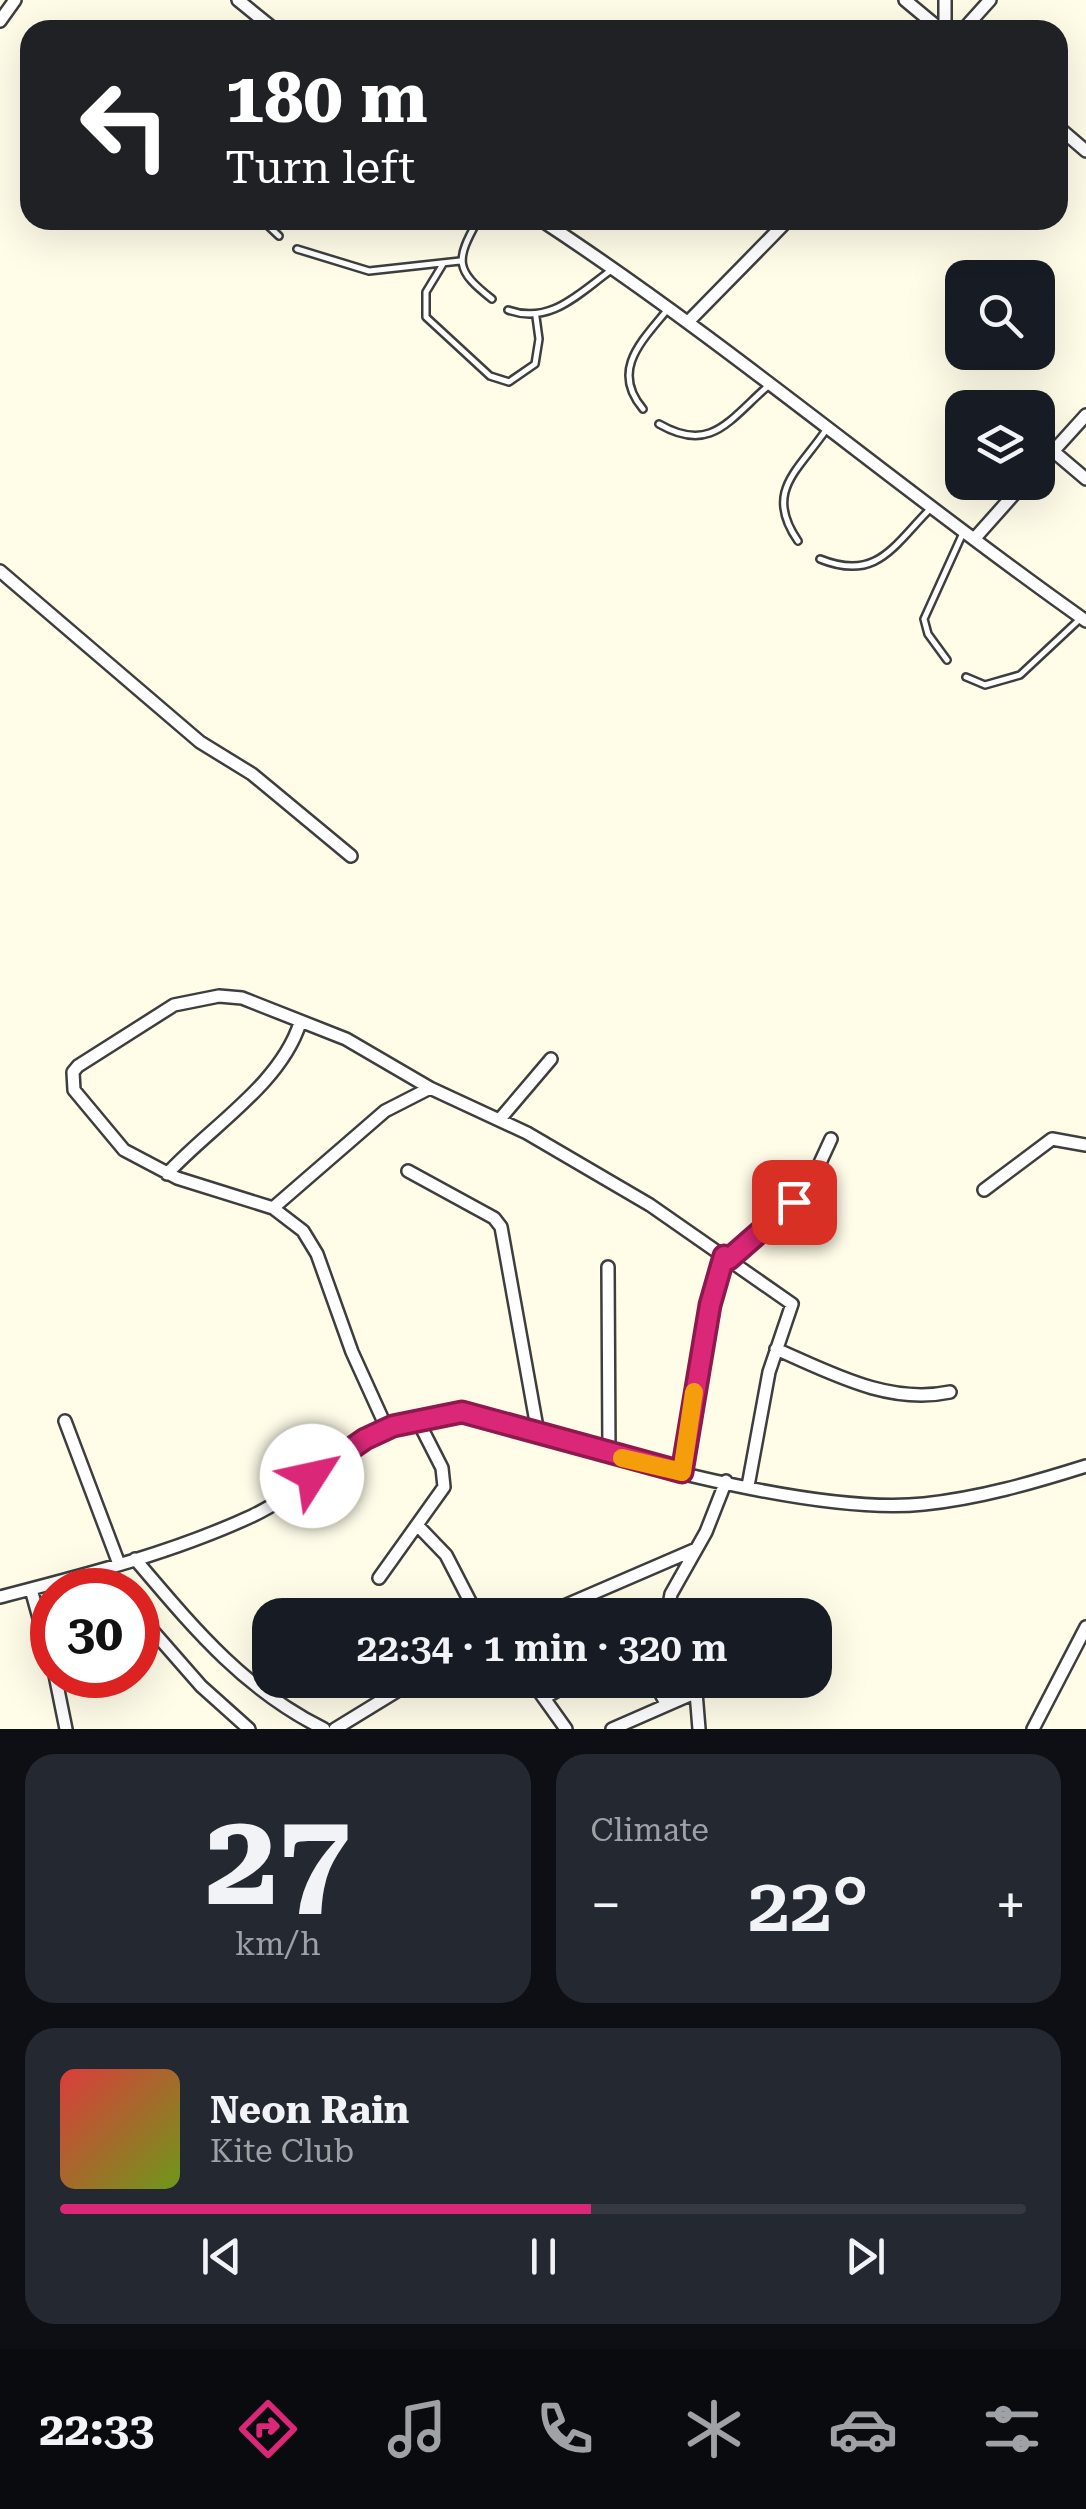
<!DOCTYPE html>
<html lang="en">
<head>
<meta charset="utf-8">
<style>
  :root { --surface:#171b24; --page:#242831; --text:#f1f3f6; --muted:#9ea1a6; --line:#363941; --accent:#db2777 }
  body { margin:0; font-family:"Roboto Serif",serif; background:var(--page); color:var(--text); height:100vh; display:flex; flex-direction:column; font-size:38px; white-space:nowrap }
  * { box-sizing:border-box; margin:0 }
  p { font-size:32px; color:var(--muted) }
  .icon { flex:none; width:55px; height:55px; fill:none; stroke:currentColor; stroke-width:2; stroke-linecap:round; stroke-linejoin:round }
  .map { position:relative; height:1729px; overflow:hidden }
  .sheet { display:flex; flex-direction:column; gap:25px; padding:25px; background:#0d0f14; flex:1 }
  .sheet>* { flex:none }
  .top-card { position:absolute; left:20px; top:20px; width:1048px; height:210px; border-radius:30px; box-shadow:0 10px 40px #0002; background:#202124; color:#fff; overflow:hidden }
  .buttons { position:absolute; left:945px; top:260px; display:grid; gap:20px }
  .buttons a { display:grid; place-items:center; width:110px; height:110px; border-radius:20px; background:var(--surface); box-shadow:0 10px 40px #0002; font-size:50px }
  .speed { position:absolute; left:30px; top:1568px; display:flex; gap:20px; font-size:50px; font-weight:700; text-align:center }
  .speed>* { display:grid; place-content:center; width:130px; height:130px; border-radius:50%; background:var(--surface); box-shadow:0 10px 40px #0002; line-height:1 }
  .speed .limit { border:15px solid #d22; background:#fff; color:#111 }
  .pin { position:absolute; display:grid; place-items:center; width:85px; height:85px; color:#fff; margin:-42px; border-radius:20px; box-shadow:0 5px 15px #0006 }
  .me { position:absolute; width:110px; margin:-55px; rotate:55deg; stroke-linejoin:round; filter:drop-shadow(0 0 8px #0008) }
  .turn { display:flex; align-items:center; gap:35px; height:210px; padding:0 40px; font-size:45px }
  .turn .icon { width:130px; height:130px; stroke-width:2.5 }
  .turn b { display:block; font-size:70px; line-height:85px }
  .big { font-size:75px; font-weight:600; line-height:1.1 }
  .sheet .widget { flex:1; display:flex; flex-direction:column; justify-content:center; gap:15px; min-width:0; padding:0 35px; border-radius:30px; background:var(--page) }
  .sheet .dial { align-items:center; gap:0 }
  .dial b { font-size:130px; line-height:1 }
  .song { display:flex; align-items:center; gap:30px }
  .cover { width:120px; height:120px; border-radius:15px; background:linear-gradient(135deg,hsl(0 70% 55%),hsl(80 70% 35%)) }
  .played { height:10px; border-radius:5px; background:linear-gradient(90deg,var(--accent) 55%,var(--line) 55%) }
  .keys { display:flex; justify-content:space-around; direction:ltr }
  .heat { display:flex; justify-content:space-between; align-items:center; font-size:55px; direction:ltr }
  .sheet .tiles { flex:1; display:grid; gap:25px; grid-template-columns:1fr 1fr }
  .widget:last-child { grid-column:span 2 }
  .trip { position:absolute; left:252px; top:1598px; width:580px; height:100px; border-radius:30px; background:var(--surface); box-shadow:0 10px 40px #0002; font-weight:600; line-height:100px; text-align:center }
  .tabs { display:flex; height:160px; justify-content:space-around; align-items:center; background:#090b0e; color:var(--muted) }
  .tabs .icon { width:70px; height:70px }
  .tabs .current { color:var(--accent) }
  .tabs b { font-size:45px; color:var(--text) }
  .map>svg:first-child { display:block }
  .lines { fill:none; stroke-linecap:round; stroke-linejoin:round }
  .service-casing { stroke:#3e3e3e; stroke-width:10 }
  .minor-casing { stroke:#3e3e3e; stroke-width:16 }
  .service { stroke:#fff; stroke-width:5 }
  .minor { stroke:#fff; stroke-width:11 }
  .route-casing { stroke:#8e194d; stroke-width:25 }
  .route { stroke:#db2777; stroke-width:18 }
  .slow { stroke:#f59e0b; stroke-width:18 }
</style>
</head>
<body>
<div class="map">
<svg width="1086" height="1729" viewBox="0 0 1086 1729">
  <rect width="100%" height="100%" fill="#fffde8"/>
  <g class="lines">
    <defs>
      <path id="service" d="M262,220l17,16
        M478,220c-23,41 -23,50 14,79
        M297,249l72,22 91,-10
        M443,264l-17,28v25l64,59 19,6 26,-18 4,-25 -3,-22
        M508,310c42,15 70,-16 102,-39
        M643,409c-33,-39 -1,-68 25,-100
        M659,424c52,30 70,-4 109,-38
        M798,541c-34,-49 -1,-69 28,-111
        M820,559c57,23 73,-13 111,-51
        M947,660l-19,-26 -4,-15 39,-86
        M966,677l19,8 35,-10 61,-57"/>
      <path id="minor" d="M238,0l37,30
        M905,0l36,30
        M0,21l15,-21
        M945,30v-30
        M963,30l27,-30
        M1058,127l28,24
        M541,220c189,124 360,271 545,401
        M688,322l100,-102
        M1053,451l33,28
        M1038,468l48,-53
        M975,538l50,-56
        M0,571l200,171 52,32 99,82
        M500,1119l51,-60
        M408,1171l86,47 7,9 37,206
        M167,1174c43,-47 113,-89 133,-151
        M984,1190l68,-51 34,6
        M273,1208l112,-97 45,-23
        M729,1259l79,-70 23,-50
        M608,1267l1,187
        M776,1349c55,24 113,56 174,43
        M65,1421l54,143
        M387,1429l-35,-77 -35,-98 -14,-23 -30,-23 -96,-30 -53,-28 -50,-60 -1,-18 5,-6 96,-61 45,-9 23,2 104,41 84,49 97,45 123,72 142,99 -23,68 -21,114
        M681,1471l29,-166 14,-48
        M418,1526l28,29 31,60
        M135,1559c57,67 108,130 189,170
        M101,1571l16,19
        M379,1578l65,-91 -2,-19 -25,-49
        M31,1589l21,76
        M0,1597c85,-22 172,-44 252,-81 71,-34 121,-102 206,-104 39,-1 113,32 153,43 84,23 228,58 313,49 56,-6 108,-21 162,-38
        M138,1614l63,72 48,43
        M543,1615l153,-66
        M667,1615l4,-21 35,-62 20,-51
        M55,1675l11,54
        M531,1680l35,49
        M653,1680l13,23
        M695,1680l4,49
        M544,1698l32,-18
        M335,1729l80,-49
        M612,1729l87,-38
        M1033,1729l53,-102"/>
    </defs>
    <use href="#service" class="service-casing"/>
    <use href="#minor" class="minor-casing"/>
    <use href="#service" class="service"/>
    <use href="#minor" class="minor"/>
  </g>
  <g class="lines">
    <defs>
      <path id="route" d="M312,1476l53,-37 28,-13 69,-14 220,60 28,-167 14,-49 5,3 65,-57"/>
    </defs>
    <use href="#route" class="route-casing"/>
    <use href="#route" class="route"/>
    <path class="slow" d="M622,1458l60,14 12,-80"/>
  </g>
</svg>
<div class="buttons">
<a><svg class="icon" aria-label="search" viewBox="0 0 24 24"><circle cx="10" cy="10" r="6"/><path d="M15 15l6 6"/></svg></a>
<a><svg class="icon" aria-label="layers" viewBox="0 0 24 24"><path d="M12 4l9 5-9 5-9-5zM3 14l9 5 9-5"/></svg></a>
</div>
<div class="speed"><div class="limit">30</div></div>
<div class="pin" style="left:794px;top:1202px;background:#d93025"><svg class="icon" aria-label="arrive" viewBox="0 0 24 24"><path d="M6 21V4h12l-3 4 3 4H6"/></svg></div>
<svg class="me" style="left:312px;top:1476px" viewBox="-20 -20 40 40"><circle r="19" fill="#fff"/><path d="M0-13L10 11 0 6-10 11z" fill="#db2777"/></svg>
<div class="trip">22:34 · 1 min · 320 m</div>
<div class="top-card">
<div class="turn"><svg class="icon" aria-label="left" viewBox="0 0 24 24"><path d="M17 20v-9H6M10 6l-5 5 5 5"/></svg><div><b>180 m</b>Turn left</div></div>
</div>
</div>
<section class="sheet">
<div class="tiles">
<div class="widget dial"><b>27</b><p>km/h</p></div>
<div class="widget"><p>Climate</p>
<div class="heat"><a>−</a><b class="big">22°</b><a>+</a></div>
</div>
<div class="widget">
<div class="song"><i class="cover"></i><div><b>Neon Rain</b><p>Kite Club</p></div></div>
<div class="played"></div>
<div class="keys"><svg class="icon" aria-label="previous" viewBox="0 0 24 24"><path d="M18 5L8 12l10 7zM5 5v14"/></svg><svg class="icon" aria-label="pause" viewBox="0 0 24 24"><path d="M8 5v14M16 5v14"/></svg><svg class="icon" aria-label="next" viewBox="0 0 24 24"><path d="M6 5l10 7-10 7zM19 5v14"/></svg></div>
</div>
</div>
</section>
<nav class="tabs">
<b>22:33</b>
<svg class="icon current" aria-label="directions" viewBox="0 0 24 24"><path d="M12 3l9 9-9 9-9-9zM9 14v-3h6M13 9l2 2-2 2"/></svg>
<svg class="icon" aria-label="music" viewBox="0 0 24 24"><path d="M9 18V5l10-2v13"/><circle cx="6" cy="18" r="3"/><circle cx="16" cy="16" r="3"/></svg>
<svg class="icon" aria-label="phone" viewBox="0 0 24 24"><path d="M5 4h4l2 5-3 2q2 4 5 5l2-3 5 2v4C11 20 4 13 5 4z"/></svg>
<svg class="icon" aria-label="climate" viewBox="0 0 24 24"><path d="M12 3v18M4 7l16 10M4 17L20 7"/></svg>
<svg class="icon" aria-label="car" viewBox="0 0 24 24"><path d="M5 17H2v-5l4-1 3-4h7l3 4 3 1v5h-3M9 17h6M6 11h13"/><circle cx="7" cy="17" r="2"/><circle cx="17" cy="17" r="2"/></svg>
<svg class="icon" aria-label="filters" viewBox="0 0 24 24"><path d="M4 7h16M4 17h16"/><circle cx="9" cy="7" r="2"/><circle cx="15" cy="17" r="2"/></svg>
</nav>
</body>
</html>
